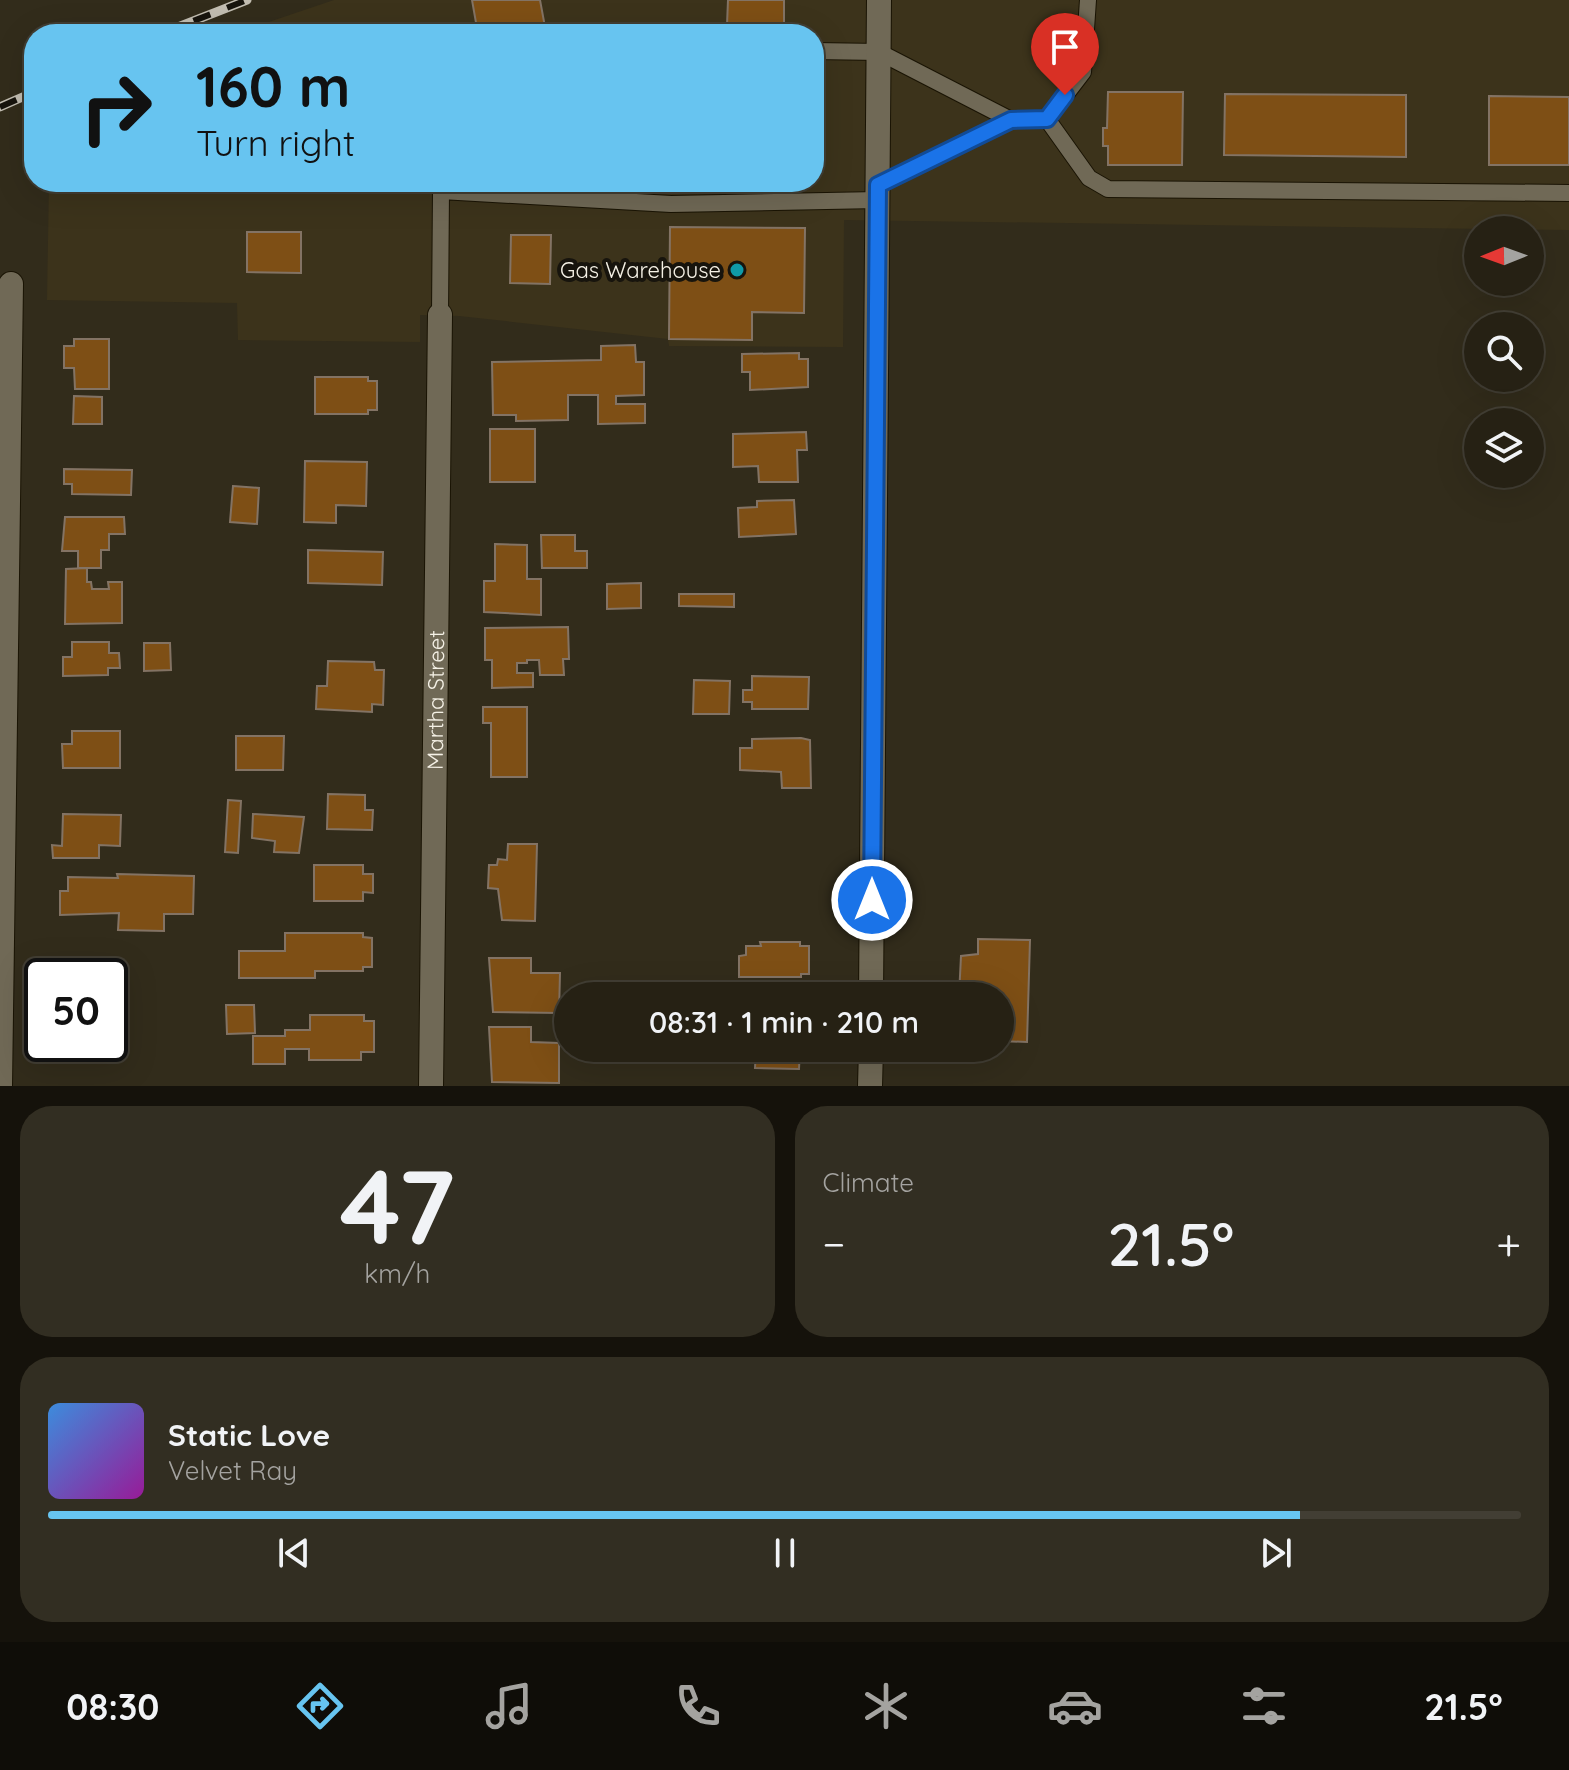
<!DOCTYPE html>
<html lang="en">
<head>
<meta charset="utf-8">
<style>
  :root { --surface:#262114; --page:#322e22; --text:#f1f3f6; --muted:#a4a3a0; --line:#423e34; --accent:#67c4f0 }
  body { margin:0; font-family:Quicksand,sans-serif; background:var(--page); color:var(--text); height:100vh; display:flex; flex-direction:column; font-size:30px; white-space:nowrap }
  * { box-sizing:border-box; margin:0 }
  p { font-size:26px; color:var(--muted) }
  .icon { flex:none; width:44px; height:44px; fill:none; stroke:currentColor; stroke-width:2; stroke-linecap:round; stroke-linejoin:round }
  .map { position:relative; height:1086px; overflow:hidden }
  .side { display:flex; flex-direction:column; gap:20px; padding:20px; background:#15120b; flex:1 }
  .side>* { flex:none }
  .banner { position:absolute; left:24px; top:24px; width:800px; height:168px; border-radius:32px; box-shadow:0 8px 32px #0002,0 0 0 2px var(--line); background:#67c4f0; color:#111; overflow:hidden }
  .needle { width:52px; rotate:269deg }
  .controls { position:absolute; left:1464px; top:216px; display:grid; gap:16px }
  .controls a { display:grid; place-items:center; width:80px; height:80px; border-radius:50%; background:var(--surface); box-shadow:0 8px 32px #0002,0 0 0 2px var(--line); font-size:40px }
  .speed { position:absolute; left:24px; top:958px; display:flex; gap:16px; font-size:40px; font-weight:700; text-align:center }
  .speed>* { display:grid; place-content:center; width:104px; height:104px; border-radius:50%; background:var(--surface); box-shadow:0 8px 32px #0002,0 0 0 2px var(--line); line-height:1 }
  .speed .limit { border:4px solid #111; border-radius:12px; background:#fff; color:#111 }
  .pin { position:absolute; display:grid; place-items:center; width:68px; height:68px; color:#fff; margin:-82px -34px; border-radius:50% 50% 50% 0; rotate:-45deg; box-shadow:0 0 8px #0007 }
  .pin .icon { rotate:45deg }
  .me { position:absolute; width:88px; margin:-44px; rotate:0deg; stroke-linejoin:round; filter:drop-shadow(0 0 6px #0008) }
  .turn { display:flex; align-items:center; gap:28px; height:168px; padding:0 40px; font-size:36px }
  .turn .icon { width:104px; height:104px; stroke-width:2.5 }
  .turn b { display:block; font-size:56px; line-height:68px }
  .big { font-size:60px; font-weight:600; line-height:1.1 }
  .side .widget { flex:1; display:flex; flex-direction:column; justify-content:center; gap:12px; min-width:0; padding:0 28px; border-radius:32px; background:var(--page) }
  .side .dial { align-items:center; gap:0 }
  .dial b { font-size:104px; line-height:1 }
  .song { display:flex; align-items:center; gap:24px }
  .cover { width:96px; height:96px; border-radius:12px; background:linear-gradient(135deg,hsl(210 70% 55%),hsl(300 70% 35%)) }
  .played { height:8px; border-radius:4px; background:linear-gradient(90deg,var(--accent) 85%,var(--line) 85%) }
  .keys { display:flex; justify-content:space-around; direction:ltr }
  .heat { display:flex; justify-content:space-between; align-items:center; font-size:44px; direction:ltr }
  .side .tiles { flex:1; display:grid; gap:20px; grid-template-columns:1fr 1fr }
  .widget:last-child { grid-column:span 2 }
  .trip { position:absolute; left:554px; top:982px; width:460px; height:80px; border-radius:40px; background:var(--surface); box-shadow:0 8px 32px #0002,0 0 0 2px var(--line); font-weight:600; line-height:80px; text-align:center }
  .tabs { display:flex; height:128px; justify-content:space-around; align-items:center; background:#0f0d08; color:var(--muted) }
  .tabs .icon { width:56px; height:56px }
  .tabs .selected { color:var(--accent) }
  .tabs b { font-size:36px; color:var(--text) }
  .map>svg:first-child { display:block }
  .built { fill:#3c331b }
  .building { fill:#7e4f15; stroke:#837364; stroke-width:2 }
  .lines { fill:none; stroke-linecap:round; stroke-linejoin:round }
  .service-casing { stroke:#1a1404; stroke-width:18 }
  .minor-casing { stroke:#1a1404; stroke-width:26 }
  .secondary-casing { stroke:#1a1404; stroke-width:26 }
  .service { stroke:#706956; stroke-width:16 }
  .minor { stroke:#706956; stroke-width:24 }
  .secondary { stroke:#706956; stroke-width:24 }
  .rail-casing { stroke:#c2bdb1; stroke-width:9 }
  .rail { stroke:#17140d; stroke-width:6; stroke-dasharray:18; stroke-linecap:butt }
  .route-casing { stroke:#114b97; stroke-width:20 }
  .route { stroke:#1a73e8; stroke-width:14 }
  .culture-dot { fill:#0f9aa8; stroke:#17140d; stroke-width:3 }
  .labels { text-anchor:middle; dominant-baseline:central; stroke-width:8; stroke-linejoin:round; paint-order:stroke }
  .poi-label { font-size:22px; fill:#f5f1e6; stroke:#17140d; text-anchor:end }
  .street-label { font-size:22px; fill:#f5f1e6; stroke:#17140d }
</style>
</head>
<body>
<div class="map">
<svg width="1569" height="1086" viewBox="0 0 1569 1086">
  <rect width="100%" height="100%" fill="#322c1b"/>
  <path class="built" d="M334,0h1235v230l-725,-10 -1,127 -174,-1 -1,-7 -209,-23 -39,-1v27l-182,-2 -1,-37 -190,-3 2,-118h765v-148h-581z"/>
  <path class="building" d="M472,0h68l5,27 -38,7h-29z
    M728,0h56v25h-57z
    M378,25l3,9h-27z
    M1108,92h75l-1,73h-74v-19h-5v-18h4z
    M1225,94l181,1v62l-182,-2z
    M1489,96l80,1v68h-80z
    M670,227l135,1 -1,85 -52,-1v28l-83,-1z
    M247,232h54v41l-54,-1z
    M511,235h40l-1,49 -40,-1z
    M74,339h35v50h-34l-1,-21h-10v-22h10z
    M635,345l1,17h8v33l-28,1v8h29v19l-47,1v-29h-30v25l-52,1v-6h-23l-1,-53 109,-2v-14z
    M799,353v6h9v28l-58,3v-18h-8v-18z
    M315,377h53v4h9v29h-9v4h-53z
    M74,396l28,1v27h-29z
    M490,429h45v53h-45z
    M806,432l1,18h-10l1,32h-39l-1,-16 -25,1v-33z
    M305,461l62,1 -1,44 -30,-1v18l-32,-1z
    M64,469l68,1 -1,25 -59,-1v-10h-8z
    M233,486l26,2 -2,36 -27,-2z
    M794,500l2,34 -57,3 -1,-29 19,-1v-6z
    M65,517h59l1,17h-16v16h-8v18h-23v-17h-16z
    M541,535h34v16h12v17h-45z
    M495,544l32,1v34h14v36l-57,-3v-31h11z
    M308,550l75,2 -1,33 -74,-2z
    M87,568v14h4l1,7h17l-1,-7h14v41l-57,1 1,-55z
    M641,583v25l-34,1v-25z
    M679,594h55v13l-55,-1z
    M568,627l1,32h-6l1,16h-24l-1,-15h-12v3h-10v10h16v14l-41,1v-28h-7v-32z
    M72,642h37v11h10l1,15h-12v7l-45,1v-19h9z
    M144,643h26l1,27 -27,1z
    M328,661l46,1 1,8h9l-1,35 -11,-1v8l-56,-3 1,-23h10z
    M752,676l57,1 -1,32h-56v-7h-9v-12h9z
    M694,680l36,1 -1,33h-36z
    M483,707h44v70h-36v-54h-8z
    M72,731h48v37h-57l-1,-24h10z
    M236,736h48l-1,34h-47z
    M801,738l9,2 1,48h-29l-1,-16 -41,-2v-22h12v-9z
    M328,794l37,1v15h8l-1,20 -45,-1z
    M228,800l13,1 -3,52 -13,-1z
    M63,814l58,1 -1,31 -21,-1v13h-46l-1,-13 10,1z
    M253,814l51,3 -5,36 -25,-1 1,-11 -23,-3z
    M508,844h29l-2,77 -33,-1 -4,-31 -10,-1 1,-23h8l1,-6 9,1z
    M314,865h49v9h10v19l-10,-1v9h-49z
    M117,874l77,2 -1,38h-29v17l-46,-1 1,-17 -59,2v-24h8v-14l50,1z
    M285,933h78v4l9,1v29h-9v4h-48v7h-76v-27h46z
    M978,939l52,1 -3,102 -27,-1v-45h-41l2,-40 17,-2z
    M760,942h40v4h9v28h-8v3h-62v-21l7,-1v-9h15z
    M489,958h42v15h29l-1,40 -66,-1z
    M698,988h33v8h-33z
    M226,1005h28l1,28 -28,1z
    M110,1013h11l-1,35h-11l-1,7h-40v-11h42z
    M310,1015h54v6h10v31h-13v8h-52v-11h-24v15h-32v-28h32v-6h25z
    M489,1027h42v15l28,1v40l-67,-1z
    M756,1048h44l-1,21 -44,-1z"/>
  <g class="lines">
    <defs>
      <path id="service" d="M814,51l65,1 132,68
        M1047,119l42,59 19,11 461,4
        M1047,119l36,-47 5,-72
        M878,185l133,-65 36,-1
        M440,315l1,-124 230,13 207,-4"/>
      <g id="minor">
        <path d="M0,1086l11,-802"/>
        <path id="s1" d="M431,1086l9,-771"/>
      </g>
      <path id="secondary" d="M871,996l8,-996
        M870,1086l1,-38"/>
    </defs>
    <use href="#service" class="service-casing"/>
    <use href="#minor" class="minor-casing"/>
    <use href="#secondary" class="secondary-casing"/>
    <use href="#service" class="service"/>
    <use href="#minor" class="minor"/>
    <use href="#secondary" class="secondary"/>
    <defs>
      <path id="rail" d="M160,34l87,-34
        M0,107l34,-15"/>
    </defs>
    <use href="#rail" class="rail-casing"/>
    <use href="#rail" class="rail"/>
  </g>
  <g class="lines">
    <defs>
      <path id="route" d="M872,900l6,-715 133,-65 36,-1 18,-24"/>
    </defs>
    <use href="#route" class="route-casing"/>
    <use href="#route" class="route"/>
  </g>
  <circle class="culture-dot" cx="737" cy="270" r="8"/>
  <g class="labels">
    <g class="poi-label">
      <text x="721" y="270">Gas Warehouse</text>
    </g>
    <g class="street-label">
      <text stroke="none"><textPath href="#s1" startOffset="386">Martha Street</textPath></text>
    </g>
  </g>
</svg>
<div class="controls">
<a><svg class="needle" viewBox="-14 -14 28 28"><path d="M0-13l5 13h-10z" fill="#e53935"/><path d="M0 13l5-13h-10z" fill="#a4a3a0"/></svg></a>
<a><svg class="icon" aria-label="search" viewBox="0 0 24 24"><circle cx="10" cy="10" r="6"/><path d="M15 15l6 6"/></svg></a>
<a><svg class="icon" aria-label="layers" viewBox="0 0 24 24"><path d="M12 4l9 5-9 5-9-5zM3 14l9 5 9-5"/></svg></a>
</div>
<div class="speed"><div class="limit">50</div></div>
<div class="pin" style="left:1065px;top:95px;background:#d93025"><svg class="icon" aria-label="arrive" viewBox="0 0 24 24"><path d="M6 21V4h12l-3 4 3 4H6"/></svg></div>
<svg class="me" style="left:872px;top:900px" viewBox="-20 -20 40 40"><circle r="17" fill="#1a73e8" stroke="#fff" stroke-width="3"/><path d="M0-11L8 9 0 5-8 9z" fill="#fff"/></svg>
<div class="trip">08:31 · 1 min · 210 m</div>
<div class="banner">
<div class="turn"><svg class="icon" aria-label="right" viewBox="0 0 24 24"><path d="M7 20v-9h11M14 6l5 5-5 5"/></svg><div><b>160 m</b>Turn right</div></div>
</div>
</div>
<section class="side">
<div class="tiles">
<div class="widget dial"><b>47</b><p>km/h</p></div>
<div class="widget"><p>Climate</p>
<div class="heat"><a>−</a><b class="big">21.5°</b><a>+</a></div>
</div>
<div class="widget">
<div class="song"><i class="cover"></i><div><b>Static Love</b><p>Velvet Ray</p></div></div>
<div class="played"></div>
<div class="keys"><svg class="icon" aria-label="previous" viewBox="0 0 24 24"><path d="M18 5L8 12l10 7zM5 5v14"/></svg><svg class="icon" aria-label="pause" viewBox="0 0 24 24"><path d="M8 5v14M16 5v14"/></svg><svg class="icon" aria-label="next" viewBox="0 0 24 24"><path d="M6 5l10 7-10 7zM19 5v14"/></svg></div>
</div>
</div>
</section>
<nav class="tabs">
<b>08:30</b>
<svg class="icon selected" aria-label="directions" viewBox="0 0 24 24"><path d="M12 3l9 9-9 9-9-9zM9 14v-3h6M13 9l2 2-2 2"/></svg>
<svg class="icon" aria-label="music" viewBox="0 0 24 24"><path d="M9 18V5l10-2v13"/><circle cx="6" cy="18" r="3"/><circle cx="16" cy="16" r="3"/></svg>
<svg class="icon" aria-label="phone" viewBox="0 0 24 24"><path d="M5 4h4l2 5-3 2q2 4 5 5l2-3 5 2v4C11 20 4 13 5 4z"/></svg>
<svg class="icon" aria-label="climate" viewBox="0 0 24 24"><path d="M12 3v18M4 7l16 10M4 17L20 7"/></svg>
<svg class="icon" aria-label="car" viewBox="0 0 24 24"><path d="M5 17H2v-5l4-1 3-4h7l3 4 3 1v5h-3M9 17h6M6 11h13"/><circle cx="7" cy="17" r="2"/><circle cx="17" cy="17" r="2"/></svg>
<svg class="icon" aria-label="filters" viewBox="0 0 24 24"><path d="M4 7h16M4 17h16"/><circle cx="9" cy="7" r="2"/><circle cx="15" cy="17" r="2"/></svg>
<b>21.5°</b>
</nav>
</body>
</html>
